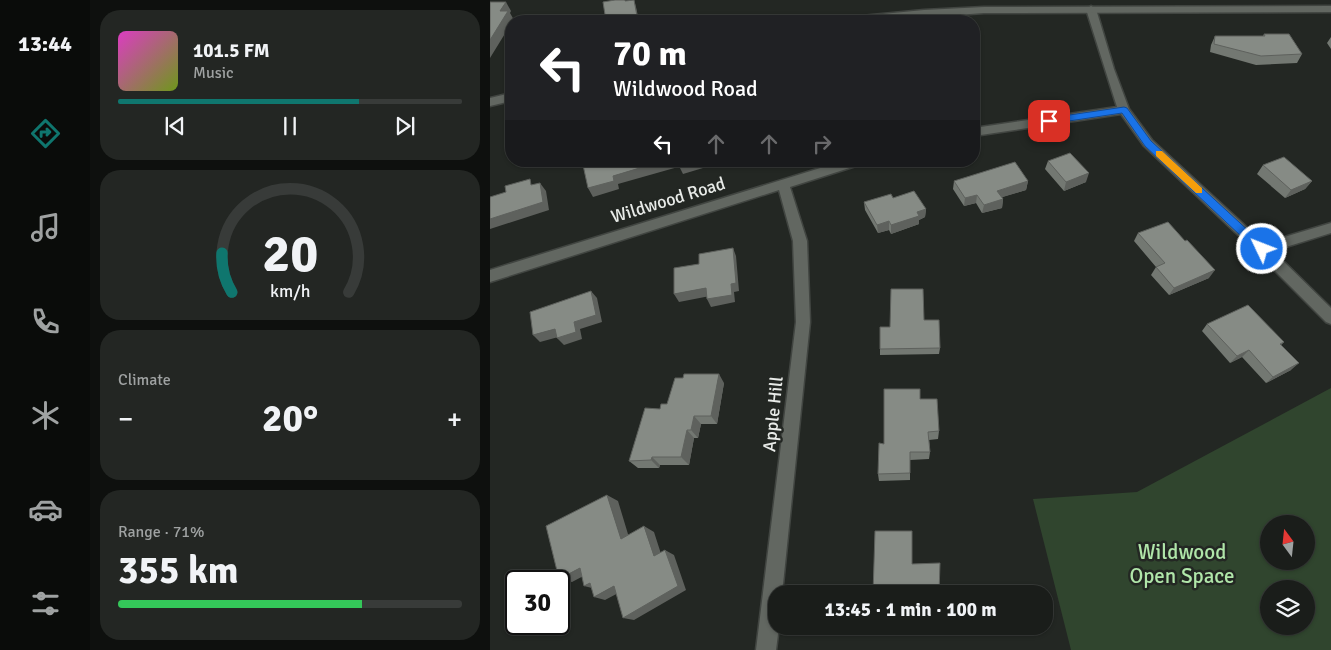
<!DOCTYPE html>
<html lang="en">
<head>
<meta charset="utf-8">
<style>
  :root { --surface:#1a1d1a; --page:#232623; --text:#f1f3f6; --muted:#9fa2a2; --line:#383b39; --accent:#0f766e }
  body { margin:0; font-family:Signika,sans-serif; background:var(--page); color:var(--text); height:100vh; display:flex; flex-direction:column; font-size:19px; white-space:nowrap }
  * { box-sizing:border-box; margin:0 }
  p { font-size:16px; color:var(--muted) }
  .icon { flex:none; width:28px; height:28px; fill:none; stroke:currentColor; stroke-width:2; stroke-linecap:round; stroke-linejoin:round }
  .map { position:relative; flex:1; overflow:hidden }
  .panel { display:flex; flex-direction:column; gap:10px; padding:10px; background:#0e100e; width:400px }
  .panel>* { flex:none }
  .hud { position:absolute; left:15px; top:15px; width:475px; height:152px; border-radius:20px; box-shadow:0 1px 4px #0004,0 0 0 1px var(--line); background:#202124; color:#fff; overflow:hidden }
  .needle { width:32px; rotate:345deg }
  .buttons { position:absolute; left:770px; top:515px; display:grid; gap:10px }
  .buttons a { display:grid; place-items:center; width:55px; height:55px; border-radius:50%; background:var(--surface); box-shadow:0 1px 4px #0004,0 0 0 1px var(--line); font-size:25px }
  .speed { position:absolute; left:15px; top:570px; display:flex; gap:10px; font-size:25px; font-weight:700; text-align:center }
  .speed>* { display:grid; place-content:center; width:65px; height:65px; border-radius:50%; background:var(--surface); box-shadow:0 1px 4px #0004,0 0 0 1px var(--line); line-height:1 }
  .speed .limit { border:2px solid #111; border-radius:8px; background:#fff; color:#111 }
  .pin { position:absolute; display:grid; place-items:center; width:42px; height:42px; color:#fff; margin:-21px; border-radius:10px; box-shadow:0 2px 8px #0006 }
  .me { position:absolute; width:55px; margin:-28px; rotate:313deg; stroke-linejoin:round; filter:drop-shadow(0 0 4px #0008) }
  .turn { display:flex; align-items:center; gap:18px; height:105px; padding:0 25px; font-size:22px }
  .turn .icon { width:65px; height:65px; stroke-width:2.5 }
  .turn b { display:block; font-size:35px; line-height:42px }
  .lanes { display:flex; align-items:center; height:48px; padding:0 25px; background:#0003; justify-content:center; gap:25px; direction:ltr }
  .lanes .off { opacity:.35 }
  .big { font-size:38px; font-weight:700; line-height:1.1 }
  .panel .widget { flex:1; display:flex; flex-direction:column; justify-content:center; gap:8px; min-width:0; padding:0 18px; border-radius:20px; background:var(--page) }
  .panel .dial { align-items:center; gap:0 }
  .dial svg { height:130px; overflow:visible; fill:none; stroke:var(--line); stroke-width:7; stroke-linecap:round; text-anchor:middle }
  .dial text { fill:var(--text); stroke:none }
  .song { display:flex; align-items:center; gap:15px }
  .cover { width:60px; height:60px; border-radius:8px; background:linear-gradient(135deg,hsl(310 70% 55%),hsl(80 70% 35%)) }
  .played { height:5px; border-radius:2px; background:linear-gradient(90deg,var(--accent) 70%,var(--line) 70%) }
  .keys { display:flex; justify-content:space-around; direction:ltr }
  .heat { display:flex; justify-content:space-between; align-items:center; font-size:28px; direction:ltr }
  .charge { height:8px; border-radius:4px; background:linear-gradient(90deg,#34c759 71%,var(--line) 0) }
  .trip { position:absolute; left:278px; top:585px; width:285px; height:50px; border-radius:20px; background:var(--surface); box-shadow:0 1px 4px #0004,0 0 0 1px var(--line); font-weight:700; line-height:50px; text-align:center }
  main { display:flex; flex:1; min-height:0 }
  .menu { display:flex; flex-direction:column; width:90px; justify-content:space-around; align-items:center; background:#0a0c0a; color:var(--muted) }
  .menu .icon { width:35px; height:35px }
  .menu .on { color:var(--accent) }
  .menu b { font-size:22px; color:var(--text) }
  .map>svg:first-child { display:block }
  .green { fill:#30452e; fill-rule:evenodd }
  .lines { fill:none; stroke-linecap:round; stroke-linejoin:round }
  .street-casing { stroke:#414541; stroke-width:3 }
  .secondary-casing { stroke:#414541; stroke-width:3 }
  .street { fill:#626761; fill-rule:evenodd }
  .secondary { fill:#626761; fill-rule:evenodd }
  .wall { fill:#737872 }
  .shaded-wall { fill:#5e615d }
  .building { fill:#868b85; stroke:#5e615d }
  .route { fill:#1a73e8; stroke:#114b97 }
  .slow { fill:#f59e0b }
  .labels { text-anchor:middle; dominant-baseline:central; stroke-width:5; stroke-linejoin:round; paint-order:stroke }
  .street-label { font-size:18px; fill:#e8ebe8; stroke:#232723 }
  .near-park-label { font-size:21px; fill:#b0e6a9; stroke:#232723 }
</style>
</head>
<body>
<main>
<nav class="menu">
<b>13:44</b>
<svg class="icon on" aria-label="directions" viewBox="0 0 24 24"><path d="M12 3l9 9-9 9-9-9zM9 14v-3h6M13 9l2 2-2 2"/></svg>
<svg class="icon" aria-label="music" viewBox="0 0 24 24"><path d="M9 18V5l10-2v13"/><circle cx="6" cy="18" r="3"/><circle cx="16" cy="16" r="3"/></svg>
<svg class="icon" aria-label="phone" viewBox="0 0 24 24"><path d="M5 4h4l2 5-3 2q2 4 5 5l2-3 5 2v4C11 20 4 13 5 4z"/></svg>
<svg class="icon" aria-label="climate" viewBox="0 0 24 24"><path d="M12 3v18M4 7l16 10M4 17L20 7"/></svg>
<svg class="icon" aria-label="car" viewBox="0 0 24 24"><path d="M5 17H2v-5l4-1 3-4h7l3 4 3 1v5h-3M9 17h6M6 11h13"/><circle cx="7" cy="17" r="2"/><circle cx="17" cy="17" r="2"/></svg>
<svg class="icon" aria-label="filters" viewBox="0 0 24 24"><path d="M4 7h16M4 17h16"/><circle cx="9" cy="7" r="2"/><circle cx="15" cy="17" r="2"/></svg>
</nav>
<section class="panel">
<div class="widget">
<div class="song"><i class="cover"></i><div><b>101.5 FM</b><p>Music</p></div></div>
<div class="played"></div>
<div class="keys"><svg class="icon" aria-label="previous" viewBox="0 0 24 24"><path d="M18 5L8 12l10 7zM5 5v14"/></svg><svg class="icon" aria-label="pause" viewBox="0 0 24 24"><path d="M8 5v14M16 5v14"/></svg><svg class="icon" aria-label="next" viewBox="0 0 24 24"><path d="M6 5l10 7-10 7zM19 5v14"/></svg></div>
</div>
<div class="widget dial"><svg viewBox="0 0 100 80">
<path d="M14 69A42 42 0 1 1 86 69"/>
<path d="M14 69A42 42 0 0 1 8 45" stroke="#0f766e"/>
<text x="50" y="56" font-size="32" font-weight="700">20</text>
<text x="50" y="72" font-size="11">km/h</text>
</svg></div>
<div class="widget"><p>Climate</p>
<div class="heat"><a>−</a><b class="big">20°</b><a>+</a></div>
</div>
<div class="widget"><p>Range · 71%</p><b class="big">355 km</b><div class="charge"></div></div>
</section>
<div class="map">
<svg width="841" height="650" viewBox="0 0 841 650">
  <rect width="100%" height="100%" fill="#232723"/>
  <path class="green" d="M841,388v262h-260l-38,-151 104,-7zM779,524h37v37h-37zM779,589h37v37h-37z"/>
  <g class="lines">
    <defs>
      <path id="street" d="M601,6l5,3 18,60 15,40 23,31 112,103 67,-20v10l-58,18 58,57v16l-5,-2 -69,-69 -113,-107 -23,-32 -147,22v-8l143,-21 -31,-98z
        M353,161h21l-2,3 -72,23 17,54 3,81 -28,272h-6v32h3l-3,24h-20l40,-328 -3,-81 -14,-51 -289,92v-12z"/>
      <path id="secondary" d="M841,6v6l-347,1 -114,8h-34l5,-3 83,-8 60,-3z
        M21,93v8l-21,5v-8z"/>
    </defs>
    <use href="#street" class="street-casing"/>
    <use href="#secondary" class="secondary-casing"/>
    <use href="#street" class="street"/>
    <use href="#secondary" class="secondary"/>
  </g>
  <path class="wall" d="M774,34l38,20 -5,9 -41,2 -46,-13 1,-7 4,-9h48z
    M841,37v12l-4,-6z
    M558,161l38,21 -22,9 -19,-22z
    M773,165l49,16 -7,8 -20,9 -28,-24z
    M464,181h74l-2,9 -24,7 1,2 -1,9 -20,5 -6,-10 -12,3 -11,-17z
    M403,198l33,11 -1,8 -6,3v4l-28,10 -2,-4 -11,3 -13,-23 -1,-8z
    M648,233l71,45 -40,17 -18,-20 5,-8 -22,-26z
    M434,320l16,28 -1,6 -59,1v-6l10,-22z
    M717,324l77,18 -3,3 10,25 -25,13 -24,-26 -12,6 -28,-32z
    M234,383l-7,41h-16l-3,14h-4l-5,27h-29l-1,3h-21l-9,-7 38,-57z
    M430,399l19,32 -1,8 -9,1 1,12 -1,7 -19,1v20l-31,1 -1,-7 6,-30z
    M389,626l55,1 -1,2h-10l-1,6h-42l-1,-2z"/>
  <path class="shaded-wall" d="M144,0l2,7 3,14 -2,-5z
    M16,2l5,9 -1,2 4,7 -1,1h-2v3l-21,34v-18l10,-29z
    M173,161h13l2,6 -60,17 1,5 -26,8 -5,-9 25,-12z
    M204,161h9l1,5 -1,2 -20,6 -4,-8z
    M599,173l-3,9 -22,9 2,-9z
    M538,181l-2,9 -30,9 1,-8z
    M822,181l-7,8 -20,9 6,-8z
    M50,183l6,8 3,19 -59,19v-10z
    M487,195l-1,8 -12,3 1,-8z
    M513,199l-1,9 -20,5 2,-8z
    M436,209l-1,8 -6,3v4l-28,10v-9l26,-13z
    M399,221v9l-11,3 -1,-8z
    M243,248l3,8 3,35 -5,1 1,10 -24,5 -4,-8z
    M725,270l-6,8 -40,17 5,-7z
    M216,288l4,8 -31,6 -5,-8z
    M101,291l6,7 5,24 -22,7 2,10 -18,6 -7,-7 17,-16z
    M65,329l7,7 -22,6 -7,-7z
    M759,350l-7,7 -12,6 7,-7z
    M809,363l-8,7 -25,13 7,-6z
    M229,374l5,9 -7,41 -6,-8z
    M204,416l7,8 -3,14 -7,-8z
    M197,430l7,8 -5,27 -8,-8z
    M162,457l8,8 -1,3 -8,-8z
    M117,495l11,6 13,43 -10,-5z
    M154,526l10,6 9,28 -9,-4z
    M175,550l9,5 12,35 -52,30 -11,-2z
    M90,568l11,4 -19,10 -13,-3z
    M100,583l6,6 -12,-3z
    M124,586l10,4 -19,10 -11,-3z"/>
  <path class="building" d="M125,0h10v1l9,-1 3,16h3l2,5h-23v-1l-13,1 -3,-19z
    M0,2h16l-6,9h8l-18,29z
    M774,34h25l13,20 -41,2 -47,-12 1,-8h50z
    M580,153l19,20 -23,9 -18,-21z
    M794,157l28,24 -21,9 -28,-25z
    M105,161h68l-50,15 1,5 -26,7 -5,-23z
    M186,161h18l-15,5z
    M525,162l13,19 -31,10 6,8 -19,6 -7,-10 -12,3 -11,-17z
    M40,179l1,6 9,-2 3,19 -53,17v-22l16,-5 -1,-6z
    M424,191l12,18 -9,3 2,4 -28,9 -2,-4 -12,4 -13,-23 27,-8 2,4z
    M678,222l17,19 2,-1 28,30 -41,18 -18,-21 9,-4 -27,-30z
    M243,248l3,35 -5,1 1,11 -25,4 -1,-11 -32,6v-26l25,-4v-10z
    M401,289h32l1,31h15l1,28 -60,1v-22h10z
    M101,291l5,24 -22,7 2,10 -19,6 -2,-9 -22,6 -3,-23z
    M758,305l36,37 -4,2 19,19 -26,14 -24,-27 -12,6 -30,-32z
    M194,374h35l-8,42h-17l-3,14h-4l-6,27h-29l-1,3 -22,1 16,-53 15,1 1,-5h6l8,-26h8z
    M394,389h36v10h17l2,32 -11,1 2,20h-20v21l-32,1 1,-31 5,1z
    M117,495l14,44 23,-13 10,30 11,-6 13,36 -55,32 -9,-32 -20,11 -4,-14 -6,3 -4,-18 -21,11 -13,-53z
    M385,531h37v33l28,-1 -1,31h-66z
    M389,626h55v1h-11v6h-44z"/>
  <path class="route" d="M634,107l3,1 24,33 114,105 2,3 -2,3h-7l-113,-106 -23,-33 -73,11 -5,-3 5,-3z"/>
  <path class="slow" d="M666,151h6l40,37v5h-6l-40,-37z"/>
  <g class="labels">
    <g class="street-label">
      <text transform="translate(178 200) rotate(-17)">Wildwood Road</text>
      <text transform="translate(283 414) rotate(-84)">Apple Hill</text>
    </g>
    <g class="near-park-label">
      <text x="692" y="552">Wildwood<tspan x="692" dy="24">Open Space</tspan></text>
    </g>
  </g>
</svg>
<div class="buttons">
<a><svg class="needle" viewBox="-14 -14 28 28"><path d="M0-13l5 13h-10z" fill="#e53935"/><path d="M0 13l5-13h-10z" fill="#9fa2a2"/></svg></a>
<a><svg class="icon" aria-label="layers" viewBox="0 0 24 24"><path d="M12 4l9 5-9 5-9-5zM3 14l9 5 9-5"/></svg></a>
</div>
<div class="speed"><div class="limit">30</div></div>
<div class="pin" style="left:559px;top:121px;background:#d93025"><svg class="icon" aria-label="arrive" viewBox="0 0 24 24"><path d="M6 21V4h12l-3 4 3 4H6"/></svg></div>
<svg class="me" style="left:772px;top:249px" viewBox="-20 -20 40 40"><circle r="17" fill="#1a73e8" stroke="#fff" stroke-width="3"/><path d="M0-11L8 9 0 5-8 9z" fill="#fff"/></svg>
<div class="trip">13:45 · 1 min · 100 m</div>
<div class="hud">
<div class="turn"><svg class="icon" aria-label="left" viewBox="0 0 24 24"><path d="M17 20v-9H6M10 6l-5 5 5 5"/></svg><div><b>70 m</b>Wildwood Road</div></div>
<div class="lanes"><svg class="icon" aria-label="left" viewBox="0 0 24 24"><path d="M17 20v-9H6M10 6l-5 5 5 5"/></svg><svg class="icon off" aria-label="ahead" viewBox="0 0 24 24"><path d="M12 20V5M6 11l6-6 6 6"/></svg><svg class="icon off" aria-label="ahead" viewBox="0 0 24 24"><path d="M12 20V5M6 11l6-6 6 6"/></svg><svg class="icon off" aria-label="right" viewBox="0 0 24 24"><path d="M7 20v-9h11M14 6l5 5-5 5"/></svg></div>
</div>
</div>
</main>
</body>
</html>
